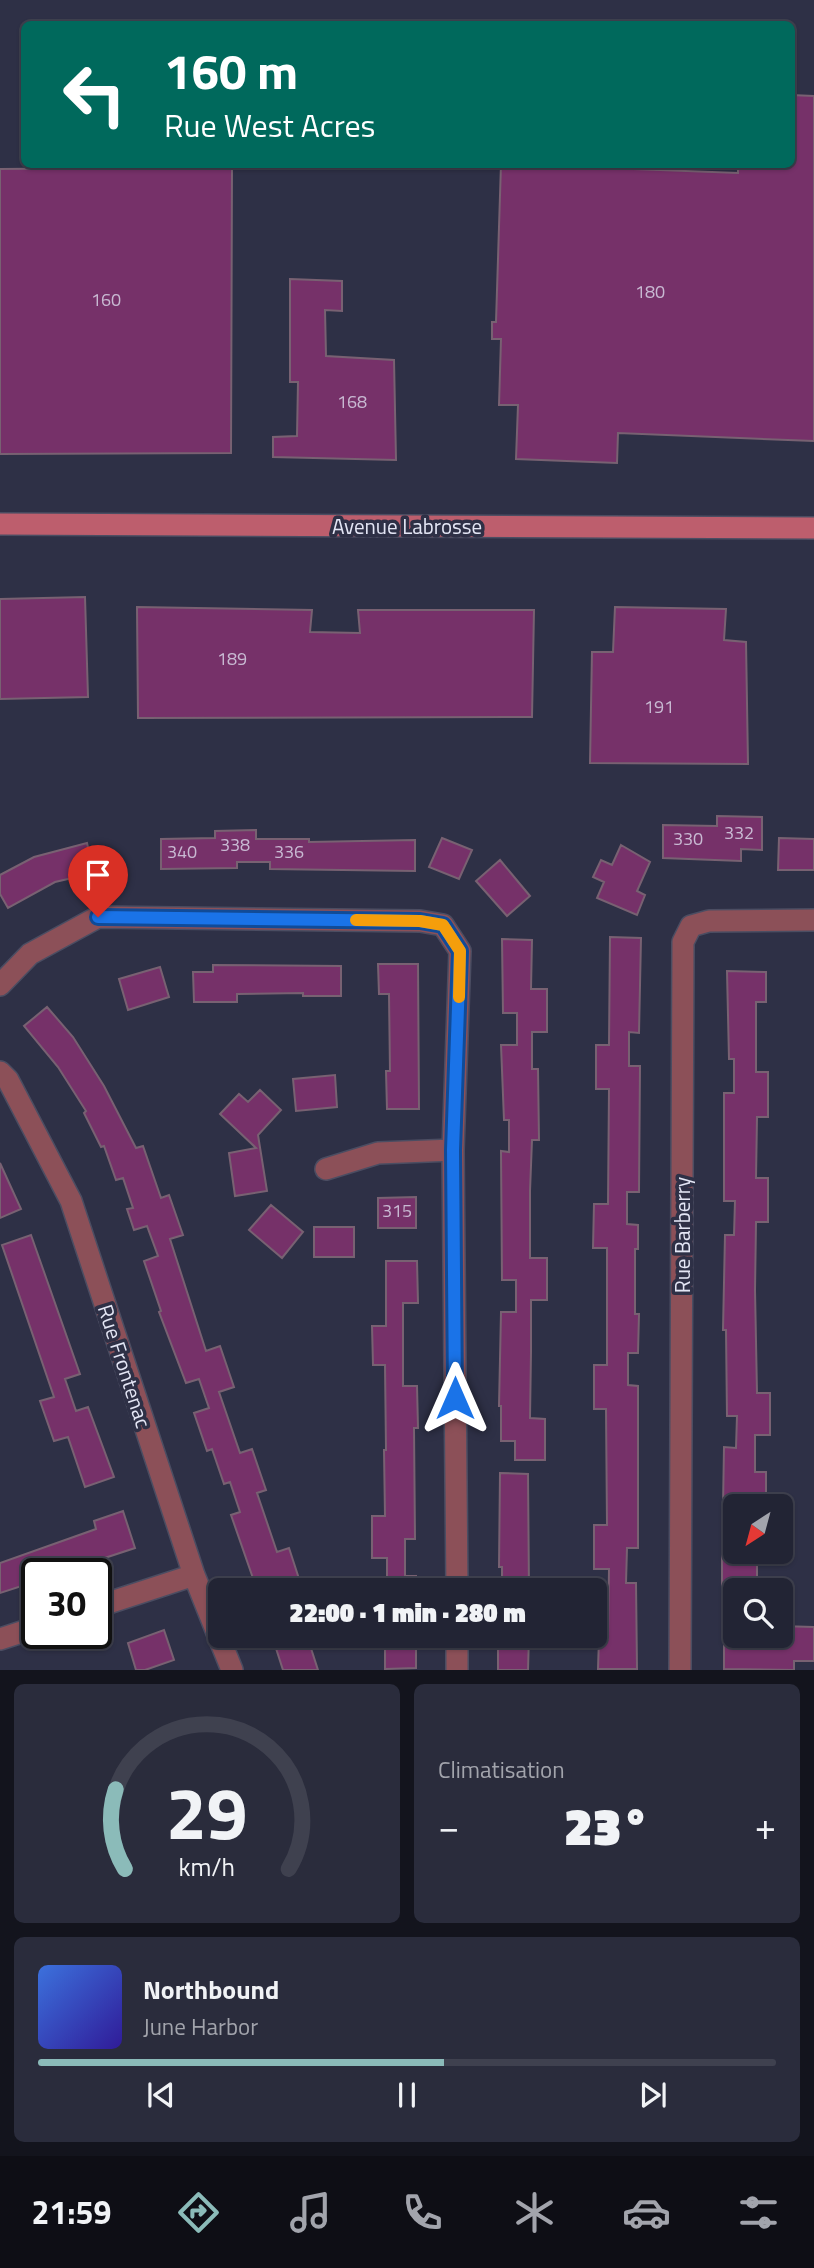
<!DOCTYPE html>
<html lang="fr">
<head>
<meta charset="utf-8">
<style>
  :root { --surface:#222434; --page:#2a2c3c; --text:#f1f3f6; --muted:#a2a4ac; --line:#3f414f; --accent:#8bbbb9 }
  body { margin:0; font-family:"Titillium Web",sans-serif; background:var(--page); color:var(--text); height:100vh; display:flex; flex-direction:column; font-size:26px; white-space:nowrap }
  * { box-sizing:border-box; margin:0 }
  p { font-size:23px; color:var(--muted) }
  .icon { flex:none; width:38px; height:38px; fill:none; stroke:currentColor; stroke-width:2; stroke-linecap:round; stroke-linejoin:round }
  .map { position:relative; height:1670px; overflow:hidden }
  .drawer { display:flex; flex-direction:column; gap:14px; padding:14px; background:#13141d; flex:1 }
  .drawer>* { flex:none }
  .hud { position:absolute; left:21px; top:21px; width:774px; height:147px; border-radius:10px; box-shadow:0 2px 5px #0004,0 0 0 2px var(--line); background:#00695c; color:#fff; overflow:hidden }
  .needle { width:46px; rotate:216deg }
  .fabs { position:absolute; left:723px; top:1494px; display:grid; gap:14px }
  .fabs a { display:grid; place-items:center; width:70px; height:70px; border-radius:10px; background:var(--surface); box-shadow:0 2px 5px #0004,0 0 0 2px var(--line); font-size:35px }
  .speed { position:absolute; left:21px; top:1558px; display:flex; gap:14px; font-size:35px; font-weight:700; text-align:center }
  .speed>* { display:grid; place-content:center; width:91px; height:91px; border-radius:50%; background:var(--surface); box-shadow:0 2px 5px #0004,0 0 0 2px var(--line); line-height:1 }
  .speed .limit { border:4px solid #111; border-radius:10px; background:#fff; color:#111 }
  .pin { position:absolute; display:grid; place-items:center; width:60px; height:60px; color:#fff; margin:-72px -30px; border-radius:50% 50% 50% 0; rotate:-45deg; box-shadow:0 0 7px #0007 }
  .pin .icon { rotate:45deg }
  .me { position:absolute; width:77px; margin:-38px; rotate:0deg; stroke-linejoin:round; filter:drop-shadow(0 0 5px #0008) }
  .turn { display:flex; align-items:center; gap:24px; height:147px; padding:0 28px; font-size:32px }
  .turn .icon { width:91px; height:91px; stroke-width:2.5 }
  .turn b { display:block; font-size:49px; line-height:60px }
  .big { font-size:52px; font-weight:800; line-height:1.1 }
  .drawer .tile { flex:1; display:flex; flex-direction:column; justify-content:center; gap:10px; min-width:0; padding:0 24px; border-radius:10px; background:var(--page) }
  .drawer .dial { align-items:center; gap:0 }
  .dial svg { height:182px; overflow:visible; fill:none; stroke:var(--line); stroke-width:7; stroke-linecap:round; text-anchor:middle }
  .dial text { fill:var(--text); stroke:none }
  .song { display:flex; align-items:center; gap:21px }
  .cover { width:84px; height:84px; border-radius:10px; background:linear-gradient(135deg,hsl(220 70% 55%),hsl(250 70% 35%)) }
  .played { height:7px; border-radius:4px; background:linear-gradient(90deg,var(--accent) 55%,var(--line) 55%) }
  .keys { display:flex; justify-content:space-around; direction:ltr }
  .heat { display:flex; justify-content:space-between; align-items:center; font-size:38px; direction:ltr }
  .drawer .tiles { flex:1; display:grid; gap:14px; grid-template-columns:1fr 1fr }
  .tile:last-child { grid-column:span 2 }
  .trip { position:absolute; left:208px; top:1578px; width:399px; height:70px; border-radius:10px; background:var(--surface); box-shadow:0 2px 5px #0004,0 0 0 2px var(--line); font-weight:800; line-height:70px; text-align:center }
  .tab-bar { display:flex; height:112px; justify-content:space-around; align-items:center; background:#0e0e15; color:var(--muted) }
  .tab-bar .icon { width:49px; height:49px }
  .tab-bar .on { color:var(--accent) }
  .tab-bar b { font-size:32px; color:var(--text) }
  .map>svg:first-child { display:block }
  .building { fill:#763169; stroke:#786172; stroke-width:2 }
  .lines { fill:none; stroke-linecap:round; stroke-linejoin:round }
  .street-casing { stroke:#4b4d62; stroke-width:24 }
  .secondary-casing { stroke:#4b4d62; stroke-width:24 }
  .street { stroke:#8c5058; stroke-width:21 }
  .secondary { stroke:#bd5e6d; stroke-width:21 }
  .route-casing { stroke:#114b97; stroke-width:18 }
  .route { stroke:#1a73e8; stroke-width:12 }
  .slow { stroke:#f59e0b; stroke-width:12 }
  .labels { text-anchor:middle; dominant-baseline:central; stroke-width:7; stroke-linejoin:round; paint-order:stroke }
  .number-label { font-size:18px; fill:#c8b9d2 }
  .street-label { font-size:21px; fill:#e4e6f5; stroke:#2e3046 }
</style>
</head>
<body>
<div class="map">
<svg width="814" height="1670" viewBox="0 0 814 1670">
  <rect width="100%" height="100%" fill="#2e3046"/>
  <path class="building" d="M791,95l23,1v345l-196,-8 -1,30 -101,-4 2,-54h-19l2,-66h-9v-17h4l5,-158 237,9v-9h53z
    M232,167l-1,286 -231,1v-285z
    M290,279l52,2v30l-17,-1 1,46 68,4 2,100 -123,-3v-20l24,-1 1,-54h-8z
    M85,597l3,100 -88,2v-100z
    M137,607l175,3 -2,22 50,1 -2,-23h176l-2,107 -394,1z
    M615,607l111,2 -2,31 22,2 2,122 -158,-1 2,-111h21z
    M717,816l45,1v33l-21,-1v12l-78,-3v-33l54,1z
    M256,830v9h53v3l106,-2v31l-145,-2v-7h-33v6l-76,1v-30l54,-1v-7z
    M442,838l30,12 -13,29 -30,-12z
    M779,838l35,1v31h-36z
    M87,843l7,30 -39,9 -47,26 -8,-14v-19l34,-18z
    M621,845l29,17 -13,29 8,4 -8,20 -40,-17 7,-16 -11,-5 8,-17 11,5z
    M500,860l30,36 -23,20 -31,-35z
    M610,937l31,1 -2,95 -10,-1v34h11l-1,126h-12v32l11,1v24h-3v65h4l-1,39h-10v32l10,1v162h-11l-1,35h10l1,86h-39l1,-31 9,1 1,-70h-15v-44h13l-1,-116h-12v-44h13v-117h-14l1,-44h14l1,-115h-13v-44h13z
    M502,939l30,1 -1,49h16v43h-15v37h6l1,71h-7l-2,51v67h17v42h-16v52l-1,66 15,1v41h-30v-19h-14v-35h-2l2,-94h15v-32h-14l-1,-129 8,1v-32h-5l-3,-75h16v-32h-14z
    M378,964h40l1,145h-32l-1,-38h4l-1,-77h-10z
    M213,965l128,1v30h-38v-3l-66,1v8h-43l-1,-30h20z
    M160,967l9,30 -41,13 -9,-31z
    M727,971l39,1v30h-10v70h12v45h-11l-1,61h12v44h-12l-1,68 2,103h13v42h-15v37h11v35h-43l1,-60 12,1 1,-32h-10l-1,-86h-3l2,-95h9l1,-34h-11v-108h10v-34h-5z
    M47,1007l26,30 31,49 32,62 7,-2 18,52 8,-3 14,40 -13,4 36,112 14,-5 14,41 -15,5 21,61 12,-4 14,41 -9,3 20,59 12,-4 14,43h-37l-3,-10 -8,3 -24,-69 9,-3 -10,-30 -6,2 -12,-35 -5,2 -13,-38 15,-5 -10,-29 -13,4 -27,-71 2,-1 -17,-50 14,-5 -11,-30 -13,4 -7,-21 6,-1 -10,-30 -7,2 -12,-34 -3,1 -17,-34 2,-2 -28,-44 -34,-41z
    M335,1075l2,32 -41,4 -3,-32z
    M260,1090l21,20 -23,25 9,56 -32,5 -6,-43 27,-5 -36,-34 19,-20 9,8z
    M0,1163l21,46 -21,9z
    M416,1197v31h-38v-30z
    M271,1205l32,27 -21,26 -33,-28z
    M314,1227h40v30h-40z
    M31,1235l49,139 -15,5 11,32 12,-4 26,70 -29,10 -17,-50 -14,4 -14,-40 14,-4 -52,-152z
    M386,1261h31l1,42h-15v83h14l1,42h-4l1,111h-10v37h11v15h-29v-33h-15v-42h13l-1,-66h2l-1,-85h-12l-1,-39h14z
    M500,1473l28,1 1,117h-27v-24h-3z
    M123,1511l12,37 -76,25h-22v8l-37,12v-30l96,-34 -2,-8z
    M722,1555h35v36h-35z
    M780,1626l34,1v34h-20v9l-70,-1v-33h56z
    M164,1630l10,30 -29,10h-9l-8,-27z
    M272,1636h35l11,34h-35z
    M385,1636h31v32l-31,1z
    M498,1636h31l-1,34h-30z"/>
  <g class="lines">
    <defs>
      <path id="street" d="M0,985l30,-31 68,-37 322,4 23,4 17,26 -7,199 4,441
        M0,1072l8,8 63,121 123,374 38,95
        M326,1169l52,-16 75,-3
        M96,1607l98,-32
        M457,1636v34
        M0,1639l37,-12
        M680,1670l3,-728 8,-16 18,-5 105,-1"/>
      <path id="secondary" d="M0,524l814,4"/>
    </defs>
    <use href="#street" class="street-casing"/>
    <use href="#secondary" class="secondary-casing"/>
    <use href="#street" class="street"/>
    <use href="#secondary" class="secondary"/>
  </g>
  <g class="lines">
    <defs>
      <path id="route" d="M98,917l322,4 23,4 17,26 -7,199 2,248"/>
    </defs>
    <use href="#route" class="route-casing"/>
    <use href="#route" class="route"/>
    <path class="slow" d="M356,920l64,1 23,4 17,26 -1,46"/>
  </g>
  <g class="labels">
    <g class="number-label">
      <text x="650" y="291">180</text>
      <text x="106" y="299">160</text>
      <text x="352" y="401">168</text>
      <text x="232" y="658">189</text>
      <text x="659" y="706">191</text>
      <text x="739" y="832">332</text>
      <text x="688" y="838">330</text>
      <text x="235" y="844">338</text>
      <text x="182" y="851">340</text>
      <text x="289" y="851">336</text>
      <text x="397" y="1210">315</text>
    </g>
    <g class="street-label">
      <text x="407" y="526">Avenue Labrosse</text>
      <text transform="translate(682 1235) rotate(-90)">Rue Barberry</text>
      <text transform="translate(125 1366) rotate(72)">Rue Frontenac</text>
    </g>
  </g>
</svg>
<div class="fabs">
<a><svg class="needle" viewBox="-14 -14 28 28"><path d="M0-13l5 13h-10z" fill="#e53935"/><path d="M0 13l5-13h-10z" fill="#a2a4ac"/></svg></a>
<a><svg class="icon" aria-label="search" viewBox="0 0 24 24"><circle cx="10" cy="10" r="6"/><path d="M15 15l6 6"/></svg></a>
</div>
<div class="speed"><div class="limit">30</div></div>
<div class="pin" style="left:98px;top:917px;background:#d93025"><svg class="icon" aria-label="arrive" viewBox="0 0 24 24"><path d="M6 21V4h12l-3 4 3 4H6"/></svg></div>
<svg class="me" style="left:455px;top:1398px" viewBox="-20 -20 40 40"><path d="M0-17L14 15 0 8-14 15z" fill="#1a73e8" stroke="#fff" stroke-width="4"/></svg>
<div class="trip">22:00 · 1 min · 280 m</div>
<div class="hud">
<div class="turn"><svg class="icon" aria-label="left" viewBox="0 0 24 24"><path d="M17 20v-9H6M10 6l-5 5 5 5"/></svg><div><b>160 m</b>Rue West Acres</div></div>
</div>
</div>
<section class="drawer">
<div class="tiles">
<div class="tile dial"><svg viewBox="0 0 100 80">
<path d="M14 69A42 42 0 1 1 86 69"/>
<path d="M14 69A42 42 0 0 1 10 34" stroke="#8bbbb9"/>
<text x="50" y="56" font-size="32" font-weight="700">29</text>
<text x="50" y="72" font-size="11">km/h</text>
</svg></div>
<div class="tile"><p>Climatisation</p>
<div class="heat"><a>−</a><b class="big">23°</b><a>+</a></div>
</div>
<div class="tile">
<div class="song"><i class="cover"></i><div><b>Northbound</b><p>June Harbor</p></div></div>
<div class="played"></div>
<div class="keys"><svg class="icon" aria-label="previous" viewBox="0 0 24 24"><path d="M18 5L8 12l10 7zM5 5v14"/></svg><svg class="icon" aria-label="pause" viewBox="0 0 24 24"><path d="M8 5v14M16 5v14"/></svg><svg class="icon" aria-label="next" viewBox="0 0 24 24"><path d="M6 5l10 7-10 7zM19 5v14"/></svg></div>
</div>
</div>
</section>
<nav class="tab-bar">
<b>21:59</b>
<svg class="icon on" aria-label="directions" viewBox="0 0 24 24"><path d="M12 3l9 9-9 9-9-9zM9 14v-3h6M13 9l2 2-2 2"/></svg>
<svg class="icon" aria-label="music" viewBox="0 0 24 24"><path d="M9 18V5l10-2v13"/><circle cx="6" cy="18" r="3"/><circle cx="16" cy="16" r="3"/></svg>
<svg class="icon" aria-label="phone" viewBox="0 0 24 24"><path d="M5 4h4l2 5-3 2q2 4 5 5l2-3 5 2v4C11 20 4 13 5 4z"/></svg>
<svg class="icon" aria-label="climate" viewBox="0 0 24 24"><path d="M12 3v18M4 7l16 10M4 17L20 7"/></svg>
<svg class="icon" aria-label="car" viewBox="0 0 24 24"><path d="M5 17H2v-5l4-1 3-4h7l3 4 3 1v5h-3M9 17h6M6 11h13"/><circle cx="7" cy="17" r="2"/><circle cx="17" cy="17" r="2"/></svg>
<svg class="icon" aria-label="filters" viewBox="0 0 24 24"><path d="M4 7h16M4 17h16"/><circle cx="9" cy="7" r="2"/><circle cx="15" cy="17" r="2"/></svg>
</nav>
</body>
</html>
